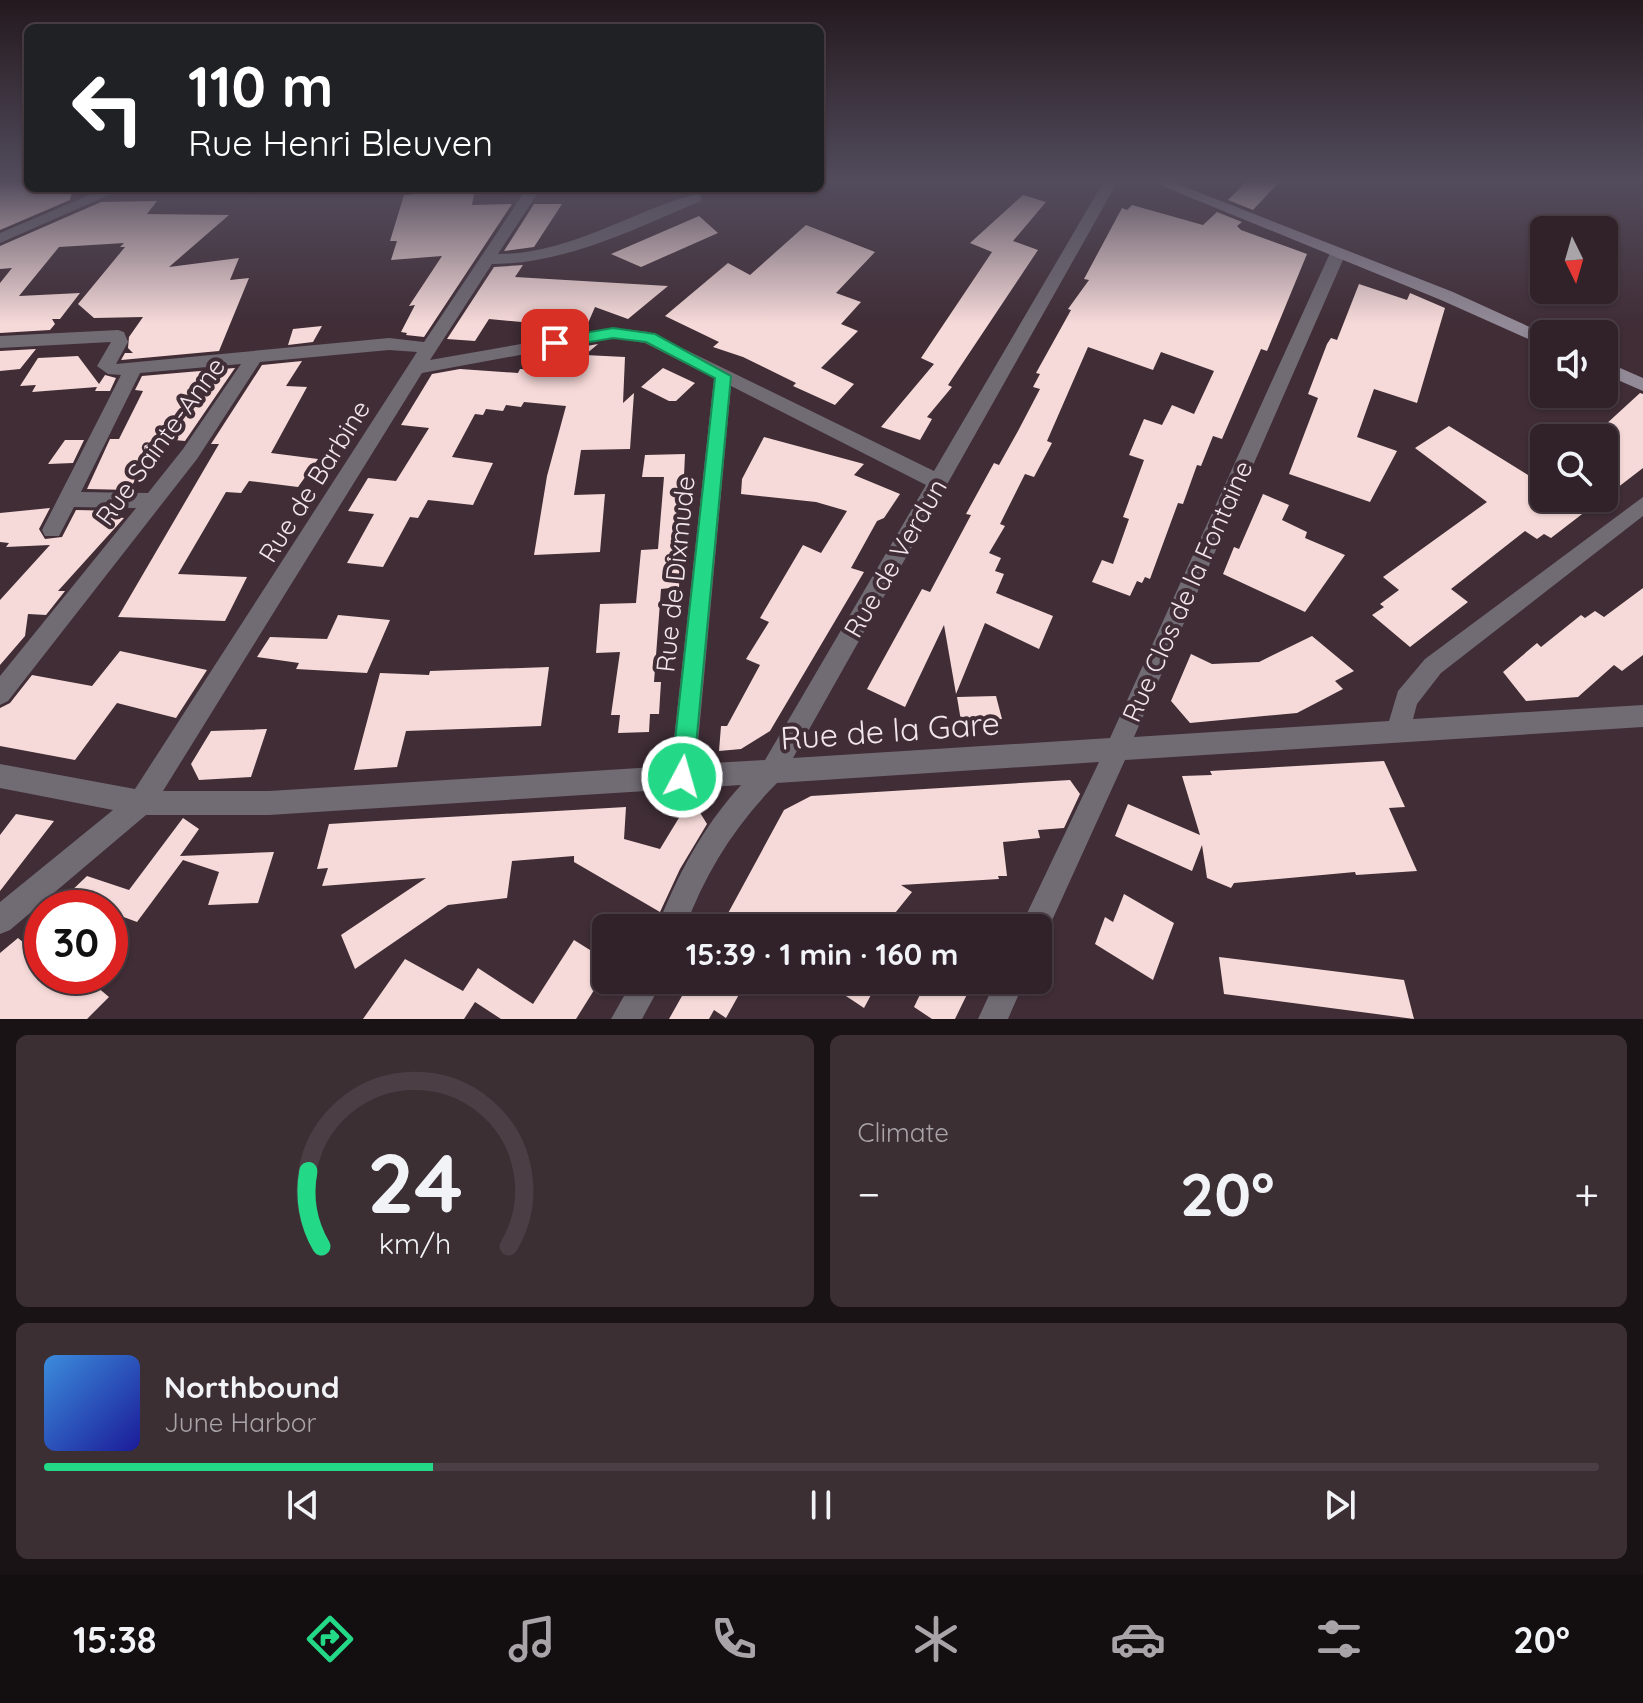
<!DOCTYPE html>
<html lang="en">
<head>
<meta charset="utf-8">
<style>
  :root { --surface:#302228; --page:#3c2f34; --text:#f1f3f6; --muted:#a8a4a8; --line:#4b3f45; --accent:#23d886 }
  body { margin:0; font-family:Quicksand,sans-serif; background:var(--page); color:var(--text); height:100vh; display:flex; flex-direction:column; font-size:30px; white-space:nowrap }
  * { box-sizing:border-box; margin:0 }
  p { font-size:26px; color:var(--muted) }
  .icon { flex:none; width:44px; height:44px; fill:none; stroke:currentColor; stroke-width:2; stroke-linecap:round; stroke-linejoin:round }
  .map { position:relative; height:1019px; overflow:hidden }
  .details { display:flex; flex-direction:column; gap:16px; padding:16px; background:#1a1316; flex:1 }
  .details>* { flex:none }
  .top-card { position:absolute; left:24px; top:24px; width:800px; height:168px; border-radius:12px; box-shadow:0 2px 6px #0004,0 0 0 2px var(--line); background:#202124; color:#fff; overflow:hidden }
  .needle { width:52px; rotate:175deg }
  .buttons { position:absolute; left:1530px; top:216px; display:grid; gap:16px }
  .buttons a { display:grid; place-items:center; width:88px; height:88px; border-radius:12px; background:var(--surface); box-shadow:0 2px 6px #0004,0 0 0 2px var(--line); font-size:40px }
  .speed { position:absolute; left:24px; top:890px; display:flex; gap:16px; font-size:40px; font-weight:700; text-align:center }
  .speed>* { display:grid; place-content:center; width:104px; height:104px; border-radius:50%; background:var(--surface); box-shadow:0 2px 6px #0004,0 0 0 2px var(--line); line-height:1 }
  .speed .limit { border:12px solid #d22; background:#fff; color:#111 }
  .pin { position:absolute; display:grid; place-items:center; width:68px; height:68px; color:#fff; margin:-34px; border-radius:16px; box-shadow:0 4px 12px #0006 }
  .me { position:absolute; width:88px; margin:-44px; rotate:6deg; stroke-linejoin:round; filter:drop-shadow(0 0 6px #0008) }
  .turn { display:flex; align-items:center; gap:28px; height:168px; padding:0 32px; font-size:36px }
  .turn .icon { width:104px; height:104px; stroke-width:2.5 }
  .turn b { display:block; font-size:56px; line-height:68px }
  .big { font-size:60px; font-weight:800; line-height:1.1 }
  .details .card { flex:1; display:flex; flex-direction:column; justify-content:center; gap:12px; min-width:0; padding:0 28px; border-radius:12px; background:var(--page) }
  .details .dial { align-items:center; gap:0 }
  .dial svg { height:208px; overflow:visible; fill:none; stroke:var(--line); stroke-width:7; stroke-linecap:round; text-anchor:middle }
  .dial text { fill:var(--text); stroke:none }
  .song { display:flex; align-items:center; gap:24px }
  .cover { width:96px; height:96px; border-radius:12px; background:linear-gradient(135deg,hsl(210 70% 55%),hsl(240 70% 35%)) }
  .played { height:8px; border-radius:4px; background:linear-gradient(90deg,var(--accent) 25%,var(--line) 25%) }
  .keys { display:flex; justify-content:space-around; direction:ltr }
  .heat { display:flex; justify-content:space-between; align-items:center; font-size:44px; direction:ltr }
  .details .tiles { flex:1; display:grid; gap:16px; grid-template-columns:1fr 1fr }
  .card:last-child { grid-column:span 2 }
  .trip { position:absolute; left:592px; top:914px; width:460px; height:80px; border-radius:12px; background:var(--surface); box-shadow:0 2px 6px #0004,0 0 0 2px var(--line); font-weight:800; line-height:80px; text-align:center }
  .menu { display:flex; height:128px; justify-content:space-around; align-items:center; background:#130e10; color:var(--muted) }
  .menu .icon { width:56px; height:56px }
  .menu .current { color:var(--accent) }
  .menu b { font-size:36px; color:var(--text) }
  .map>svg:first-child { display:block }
  .building { fill:#f6dad9 }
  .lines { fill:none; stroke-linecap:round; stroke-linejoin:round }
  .street { fill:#716b74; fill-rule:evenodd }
  .secondary { fill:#938a97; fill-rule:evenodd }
  .route { fill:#23d886; stroke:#178c57; stroke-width:2 }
  .labels { text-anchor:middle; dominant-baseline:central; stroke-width:8; stroke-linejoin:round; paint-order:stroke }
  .street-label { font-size:26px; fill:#f2e5eb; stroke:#402d36 }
  .near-street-label { font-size:32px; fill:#f2e5eb; stroke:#402d36 }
</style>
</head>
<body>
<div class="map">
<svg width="1643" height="1019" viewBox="0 0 1643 1019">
  <rect width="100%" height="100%" fill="#402d36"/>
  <path class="building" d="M0,181h28v7h45l-3,12 -70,30z
    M1247,181h33l-27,29 -25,-10z
    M475,189l-3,16 40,-1 -88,133 -18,-2 1,-2 -6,-1 14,-27 -6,1 33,-50 -51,4 6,-19h-7l14,-46z
    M1023,195l23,7 -33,39 25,9 -90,135 4,2 -25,30 5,2 -12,21 -39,-13 53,-63 -13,-6 71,-106 -22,-9z
    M157,201l-10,13 82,1 -60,52 70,-9 -9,22 19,-2 -30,73 -98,9 4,-7h8l-5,-5 1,-11 14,-20 -49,1 -16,-14 47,-57h-5l4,-4 -65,4 -40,49 61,-3 -20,26h-8l3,5 -5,6 -50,3v-50l12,-15 -12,1v-23l101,-44z
    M534,204h28l-28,43 -30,4z
    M1132,205l71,20 14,-13 25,10 -5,4 4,4 66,24 -40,97 -6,-2 -39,90 -9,-3 -12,30 -4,-1 -14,39 -5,-1 -28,76 -5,-2 -3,6 -5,-2 -7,15 -38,-14 10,-22 11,4 16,-45 -6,-2 21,-57 -15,-5 15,-36 18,6 10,-20 22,9 20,-43 -53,-19 -8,18 -65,-23 -41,94 5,2 -18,34 -9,-3 -25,50 5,2 -16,27 12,5 -6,13 9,3 -8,19 57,23 -14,33 -54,-26 -29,71 -12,-69 -39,82 -38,-18 55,-100 8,3 41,-77 -5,-1 28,-51 5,2 19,-34 22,-42 -7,-2 7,-13 -4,-1 35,-63 -3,-1 21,-29 -5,-1 38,-71 5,2z
    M699,216l19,17 -77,34 -30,-13z
    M806,225l69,27 -39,41 25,9 -20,22 17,7 -37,37 33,16 -19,21 -42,-19 3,-3 -53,-26 -30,-10 6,-5 -54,-26 63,-53 22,12z
    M523,265l-8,12 153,9 -40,33 -33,-12 -10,23 -35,6 5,-11 -66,-6 -14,22 -28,-2 47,-72z
    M1359,284l48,16 3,-7 35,15 -28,95 -43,-14 -17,48 40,14 -27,51 -81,-28 29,-76 -10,-4 19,-50 4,-6 6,2z
    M322,326l-9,16 -25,3 5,-16z
    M598,344l-13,11 40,2 -2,46 11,-10 -4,56 -49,1 -7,45 31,-1 -5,58 -66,3 13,-79 19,-70 -42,-4 -3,5 -15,-2 -3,6 -17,-2 -3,6 -8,-1 -23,43 41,6 -20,42 -45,-5 -10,18 -8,-1 -27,50 -36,-4 27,-49 -26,-3 20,-33 28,3 33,-53 -28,-3 31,-51 28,-5 58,4 2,-4 15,1 7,-16z
    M36,349l-16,20 -20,2v-20z
    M78,356l21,28 6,-9 11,3 -6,13h-15l2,-4 -65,5 4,-7 -16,1 18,-28z
    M302,361l-16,25 21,1 -36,66 47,6 -20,28 -49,-6 -8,12 -15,-1 -48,82 69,3 -22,44 -107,-4 101,-173h-8l51,-79z
    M235,368l-50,73 -30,-3 -25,52 -43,-1 23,-50h9l24,-48 -8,-1 7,-14z
    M663,368l32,15 -19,18h-7l-28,-14z
    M1640,393l3,1v74l-39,30v-72z
    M1449,426l95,59v13h59l-52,40 -7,-4 -7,5 -12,-8 -74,58 17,13 -58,45 -38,-32 12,-8 -4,-3 19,-14 -16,-13 104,-75 -72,-54z
    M764,437l100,27 -10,11 46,19 -16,24 -7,3 -26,47 13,4 -94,159 -29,18 -22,2 2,-25h6l33,-61 -14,-6 23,-37 -9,-4 43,-73 18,8 26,-42 -31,-9 -75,-8 1,-15z
    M65,440h19l-11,23 -25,1z
    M685,454l-6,133 -18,2 -7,93h7l-2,32h-9l-1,18 -31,1 2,-18h-9l9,-63 -24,1 4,-49 36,-1 5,-53 17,-1 6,-72h-22l3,-22z
    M1263,494l26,11 -7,15 25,12 -2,6 40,17 -40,57 -82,-38 11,-27 5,2z
    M50,508l-11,21 6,10 17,-2 14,-27 43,1 -3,6 8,1 -66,73h7l-19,24 -18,-1 -3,22 -25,29v-65l50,-55 -44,2 3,-4 -9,-1v-29z
    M1643,588v67l-21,16 -8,-6 -36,32 -52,4 -23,-29 34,-29 4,4 40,-32 4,3 10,-7 9,6z
    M338,615l52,5 -23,53 -71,-4 3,-6 -42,-6 13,-20 57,2z
    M1312,636l42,35 -19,10 8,8 -46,24 -107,10 -19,-22 20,-47 21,10 47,-2z
    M120,651l87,19 -31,48 -59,-15 -42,57 -75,-14v-38l10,-5 22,-28 60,11z
    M549,667l-8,59 -135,5 -9,36 -43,3 26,-97 49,2 1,-4z
    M996,696l6,23 -41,2 -4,-24z
    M267,729l-16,48 -52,3 -8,-16 20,-33z
    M1384,761l21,46 -16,1 28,63 -61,4 -1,-3 -121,11 -3,5 -24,-10 -5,-33 -10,26 -77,-35 13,-32 72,31 -18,-59 30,-1 -2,-4z
    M1070,780l10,14 -16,34 -26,2 2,8 -37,4 4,34h-9l1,3 -98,6 11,7 -29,36h-163l64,-118 27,-14z
    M691,798l16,26 -27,45 -20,43 -86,-50v-6l-62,5 -5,37 -59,7 -93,64 -14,-34 85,-57 -104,8 6,-18 -11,1 12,-45 48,-3 249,-14 -2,32 36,10z
    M16,814l38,7 -54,70v-56z
    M183,818l16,11 -19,27 94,-4 -16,51 -50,2 11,-33 -36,-12 -46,62 -27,-10v-4h-11l-33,-12 21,-20 42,14z
    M1124,894l50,29 -21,57 -58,-36 10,-27 8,5z
    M18,938l24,20v18h42l25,21 -22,22h-87v-66z
    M574,940l32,20v11l-30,48h-75l-26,-17 -11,17h-101l42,-60 58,32 15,-23 55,36z
    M1219,957l185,23 10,39 -190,-25z
    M691,980h56l-21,38 -12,-8 -5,9h-40z
    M822,980h57l-15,28z
    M927,980h47l-19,39h-23l-18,-12z"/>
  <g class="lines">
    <path class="street" d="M1104,181h14l-325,577 317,-20 220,-485 8,-5 8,5 -212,484 255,-16 9,-30 27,-32 218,-162v19l-202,157 -24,31 -4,15 230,-14v22l-518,33 -81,178 -6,2v-12h-18l79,-166 -322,21c-41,41 -72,90 -92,145h-28c20,-53 46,-101 84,-143l-472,30h-123l-136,115 -10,4v-32l113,-92 -113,-22v-24l135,25 282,-437 -28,-2 -129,12 -63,97 -189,242 -8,4v-29l136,-168 -62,-1 -15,29h-14l-3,-6 79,-155 -13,-1 -11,-8 14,-24 -111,6v-12l118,-6 6,2 4,10 -12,22 273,-26 35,4 103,-154h14l-43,66c72,0 131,-42 198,-60l5,1v6c-67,28 -135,63 -209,63l-62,96 183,-32 36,4 285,139zM613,338l32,5 69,35 -43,388 -402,25h-106l259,-418zM241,364l-58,85 -35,44 -67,-1 59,-119zM731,386l195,99 -161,275 -69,4z
      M106,188h19l-125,55v-10z
      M633,980h30l-21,39h-31z
      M996,980h29l-17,39h-30z"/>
    <path class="secondary" d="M1150,181h20l283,111 92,42 -1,12 -103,-46z
      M1604,361l39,17v13l-39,-17z"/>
  </g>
  <linearGradient id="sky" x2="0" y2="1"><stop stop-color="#23191e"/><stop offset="0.56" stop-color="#534c5d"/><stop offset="1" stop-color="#534c5d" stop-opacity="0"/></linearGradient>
  <rect width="1643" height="324" fill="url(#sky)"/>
  <path class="route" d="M613,328l42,6 76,42 -38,401 -3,8 -8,3 -8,-3 -3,-8 44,-399 -69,-36 -33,-4 -58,10 -8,-5 8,-5z"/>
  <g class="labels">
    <g class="street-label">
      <text transform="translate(160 441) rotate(-54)">Rue Sainte-Anne</text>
      <text transform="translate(314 481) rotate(-58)">Rue de Barbine</text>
      <text transform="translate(895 558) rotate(-60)">Rue de Verdun</text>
      <text transform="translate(675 574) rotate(-84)">Rue de Dixmude</text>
      <text transform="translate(1187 591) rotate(-66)">Rue Clos de la Fontaine</text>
    </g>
    <g class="near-street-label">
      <text transform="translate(890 730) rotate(-4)">Rue de la Gare</text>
    </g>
  </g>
</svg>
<div class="buttons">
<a><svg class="needle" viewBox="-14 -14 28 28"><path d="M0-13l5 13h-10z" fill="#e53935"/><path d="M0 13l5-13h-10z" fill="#a8a4a8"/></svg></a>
<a><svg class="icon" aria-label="sound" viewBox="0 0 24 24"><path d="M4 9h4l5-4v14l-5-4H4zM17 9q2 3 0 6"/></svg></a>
<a><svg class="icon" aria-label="search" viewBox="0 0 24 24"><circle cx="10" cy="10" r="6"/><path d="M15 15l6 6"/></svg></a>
</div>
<div class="speed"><div class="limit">30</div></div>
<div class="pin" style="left:555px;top:343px;background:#d93025"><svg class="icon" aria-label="arrive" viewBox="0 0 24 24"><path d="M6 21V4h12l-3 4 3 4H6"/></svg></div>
<svg class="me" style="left:682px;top:777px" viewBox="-20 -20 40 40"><circle r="17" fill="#23d886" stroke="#fff" stroke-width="3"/><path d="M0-11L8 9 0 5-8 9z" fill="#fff"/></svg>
<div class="trip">15:39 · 1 min · 160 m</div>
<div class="top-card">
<div class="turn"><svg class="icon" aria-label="left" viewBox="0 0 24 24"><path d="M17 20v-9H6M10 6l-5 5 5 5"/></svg><div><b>110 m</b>Rue Henri Bleuven</div></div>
</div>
</div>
<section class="details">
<div class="tiles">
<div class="card dial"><svg viewBox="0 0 100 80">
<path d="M14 69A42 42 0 1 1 86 69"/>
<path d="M14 69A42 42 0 0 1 9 40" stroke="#23d886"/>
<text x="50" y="56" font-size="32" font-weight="700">24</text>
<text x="50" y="72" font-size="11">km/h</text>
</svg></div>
<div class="card"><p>Climate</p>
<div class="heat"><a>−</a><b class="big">20°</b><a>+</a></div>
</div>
<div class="card">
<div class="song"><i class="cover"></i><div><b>Northbound</b><p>June Harbor</p></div></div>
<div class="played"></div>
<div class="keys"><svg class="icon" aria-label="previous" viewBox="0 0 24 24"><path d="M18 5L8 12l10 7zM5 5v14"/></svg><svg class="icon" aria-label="pause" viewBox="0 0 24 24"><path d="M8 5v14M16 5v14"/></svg><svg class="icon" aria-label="next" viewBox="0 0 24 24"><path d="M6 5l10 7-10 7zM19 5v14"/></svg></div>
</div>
</div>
</section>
<nav class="menu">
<b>15:38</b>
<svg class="icon current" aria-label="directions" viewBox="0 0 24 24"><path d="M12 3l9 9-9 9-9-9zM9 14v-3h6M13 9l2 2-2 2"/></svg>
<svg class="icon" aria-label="music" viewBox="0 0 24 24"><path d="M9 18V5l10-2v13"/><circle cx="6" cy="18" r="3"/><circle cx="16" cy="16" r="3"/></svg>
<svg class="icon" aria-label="phone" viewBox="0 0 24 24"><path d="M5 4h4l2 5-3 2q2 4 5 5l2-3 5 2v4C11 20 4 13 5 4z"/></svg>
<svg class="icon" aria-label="climate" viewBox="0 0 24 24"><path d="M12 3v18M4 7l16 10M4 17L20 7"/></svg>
<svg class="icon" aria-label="car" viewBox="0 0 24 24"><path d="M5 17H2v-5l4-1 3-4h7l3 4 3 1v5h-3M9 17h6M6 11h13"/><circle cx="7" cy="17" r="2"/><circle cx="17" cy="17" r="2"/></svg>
<svg class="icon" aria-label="filters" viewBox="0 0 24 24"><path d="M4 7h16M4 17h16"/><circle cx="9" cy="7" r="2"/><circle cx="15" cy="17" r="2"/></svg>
<b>20°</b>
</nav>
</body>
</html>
